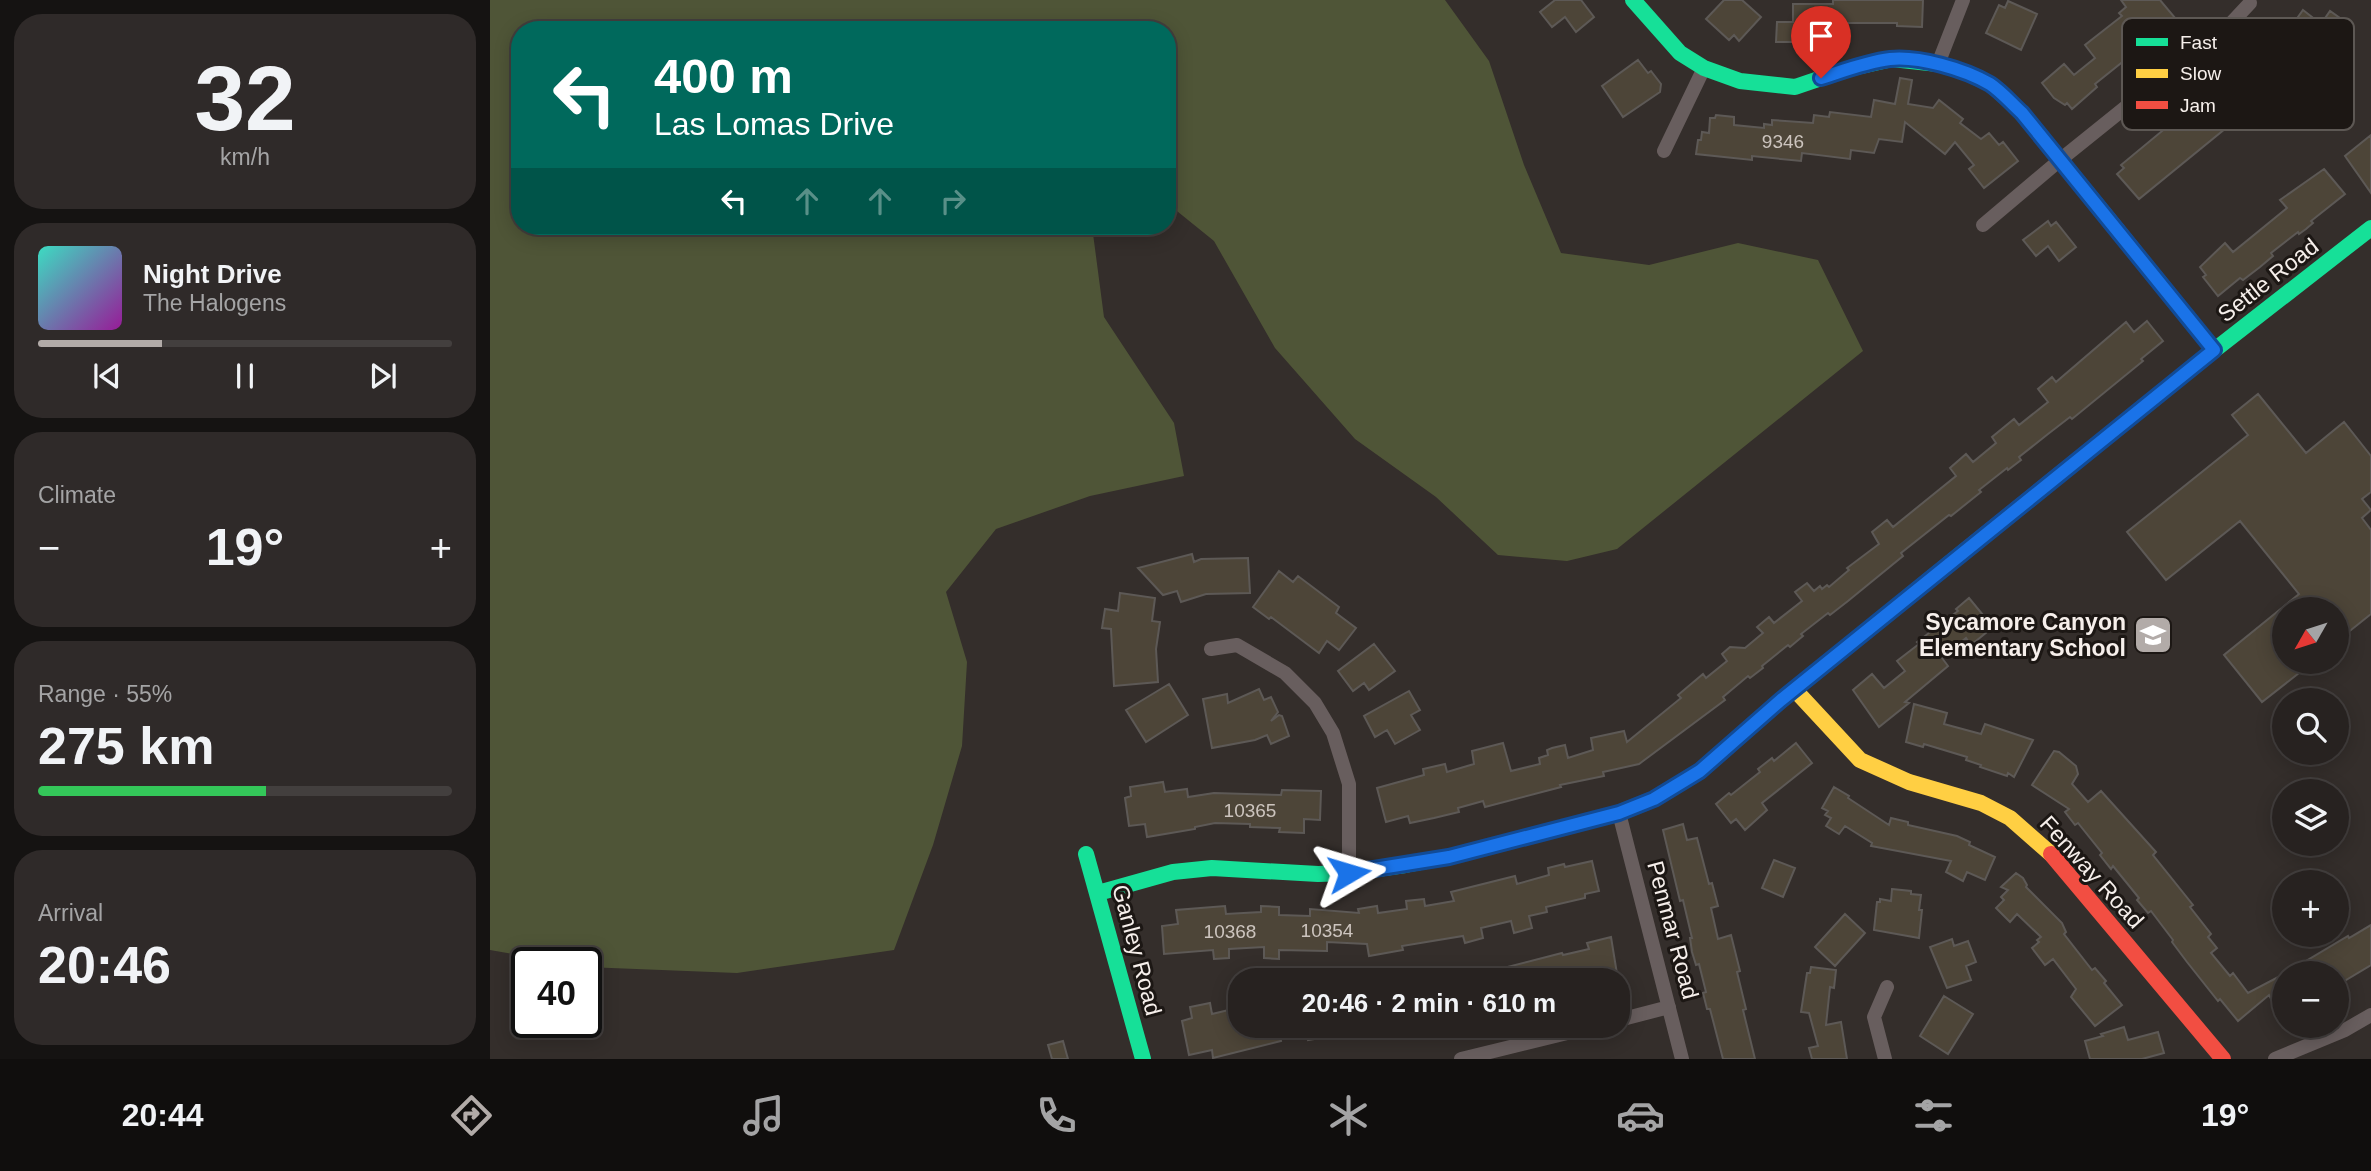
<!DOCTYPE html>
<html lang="en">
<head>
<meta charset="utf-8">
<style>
  :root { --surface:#272220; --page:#2f2a29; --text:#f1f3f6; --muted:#a4a4a5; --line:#433f3e; --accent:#b2aba8 }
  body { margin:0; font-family:Helvetica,sans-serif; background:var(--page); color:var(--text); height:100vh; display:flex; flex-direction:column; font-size:26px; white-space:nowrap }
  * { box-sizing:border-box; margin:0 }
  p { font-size:23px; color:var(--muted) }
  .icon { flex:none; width:38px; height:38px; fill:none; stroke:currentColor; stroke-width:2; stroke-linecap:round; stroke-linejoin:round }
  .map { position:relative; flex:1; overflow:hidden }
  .panel { display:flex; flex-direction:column; gap:14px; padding:14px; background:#151312; width:490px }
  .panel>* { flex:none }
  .hud { position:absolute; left:21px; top:21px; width:665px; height:214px; border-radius:28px; box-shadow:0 4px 18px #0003,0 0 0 2px var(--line); background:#00695c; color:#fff; overflow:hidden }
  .needle { width:46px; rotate:231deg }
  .buttons { position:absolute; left:1782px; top:597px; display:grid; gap:14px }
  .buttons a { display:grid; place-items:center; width:77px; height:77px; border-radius:50%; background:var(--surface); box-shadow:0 4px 18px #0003,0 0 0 2px var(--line); font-size:35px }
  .speed { position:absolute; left:21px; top:947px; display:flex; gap:14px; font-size:35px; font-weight:700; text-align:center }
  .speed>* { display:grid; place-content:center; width:91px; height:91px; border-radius:50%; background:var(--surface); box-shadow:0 4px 18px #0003,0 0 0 2px var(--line); line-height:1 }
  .speed .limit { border:4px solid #111; border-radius:10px; background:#fff; color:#111 }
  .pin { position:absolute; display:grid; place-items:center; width:60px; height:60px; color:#fff; margin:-72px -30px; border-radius:50% 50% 50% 0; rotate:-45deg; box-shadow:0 0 7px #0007 }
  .pin .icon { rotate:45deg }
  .me { position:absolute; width:77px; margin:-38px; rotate:83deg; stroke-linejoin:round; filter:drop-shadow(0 0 5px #0008) }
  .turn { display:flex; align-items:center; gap:24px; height:147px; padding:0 28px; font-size:32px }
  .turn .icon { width:91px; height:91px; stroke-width:2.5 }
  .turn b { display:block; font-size:49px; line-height:60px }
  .lanes { display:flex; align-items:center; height:66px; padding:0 28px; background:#0003; justify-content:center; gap:35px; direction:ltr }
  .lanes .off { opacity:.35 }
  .big { font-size:52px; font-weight:800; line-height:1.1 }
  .panel .widget { flex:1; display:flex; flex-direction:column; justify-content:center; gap:10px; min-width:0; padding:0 24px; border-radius:28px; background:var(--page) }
  .panel .dial { align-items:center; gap:0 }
  .dial b { font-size:91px; line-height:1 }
  .song { display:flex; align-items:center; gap:21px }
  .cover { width:84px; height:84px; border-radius:10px; background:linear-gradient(135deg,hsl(170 70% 55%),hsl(300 70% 35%)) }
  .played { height:7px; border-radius:4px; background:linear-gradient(90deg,var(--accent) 30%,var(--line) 30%) }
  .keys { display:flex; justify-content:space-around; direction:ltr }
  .heat { display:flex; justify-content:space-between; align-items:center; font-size:38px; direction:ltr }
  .charge { height:10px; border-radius:5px; background:linear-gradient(90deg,#34c759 55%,var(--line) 0) }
  .trip { position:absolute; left:738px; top:968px; width:402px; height:70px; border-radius:28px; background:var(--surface); box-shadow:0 4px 18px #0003,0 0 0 2px var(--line); font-weight:800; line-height:70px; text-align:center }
  .tabs { display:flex; height:112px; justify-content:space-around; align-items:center; background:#100e0d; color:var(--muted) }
  .tabs .icon { width:49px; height:49px }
  .tabs .selected { color:var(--accent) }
  .tabs b { font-size:32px; color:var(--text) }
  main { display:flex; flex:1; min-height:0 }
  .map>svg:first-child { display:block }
  .green { fill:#4f5537 }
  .building { fill:#4d4538; stroke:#5d5956; stroke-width:2 }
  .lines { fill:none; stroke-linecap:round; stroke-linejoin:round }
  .street { stroke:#685e5e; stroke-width:14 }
  .fast { stroke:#16e098; stroke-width:16 }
  .slow { stroke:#ffcf43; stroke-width:16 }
  .jam { stroke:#f24e42; stroke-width:16 }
  .route-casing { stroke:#114b97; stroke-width:18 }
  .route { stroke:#1a73e8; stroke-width:12 }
  .labels { text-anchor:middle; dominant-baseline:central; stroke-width:6; stroke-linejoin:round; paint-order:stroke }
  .number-label { font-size:19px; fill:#ccc4be }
  .street-label { font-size:23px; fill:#f6efeb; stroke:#1c1714 }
  .poi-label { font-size:23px; font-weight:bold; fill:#f6efeb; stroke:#1c1714; text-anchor:end }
  .key { fill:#1c1714; stroke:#5d5854; stroke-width:2 }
  .key-label { font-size:19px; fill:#f6efeb }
</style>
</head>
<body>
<main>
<section class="panel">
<div class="widget dial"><b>32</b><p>km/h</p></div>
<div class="widget">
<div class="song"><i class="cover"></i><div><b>Night Drive</b><p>The Halogens</p></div></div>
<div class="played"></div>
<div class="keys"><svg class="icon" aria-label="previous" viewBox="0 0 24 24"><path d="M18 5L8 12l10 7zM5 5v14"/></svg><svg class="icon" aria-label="pause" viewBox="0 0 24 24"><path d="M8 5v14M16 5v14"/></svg><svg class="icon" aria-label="next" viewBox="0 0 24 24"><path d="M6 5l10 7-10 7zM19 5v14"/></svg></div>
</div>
<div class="widget"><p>Climate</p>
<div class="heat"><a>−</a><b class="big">19°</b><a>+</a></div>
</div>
<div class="widget"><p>Range · 55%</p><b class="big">275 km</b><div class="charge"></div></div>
<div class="widget"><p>Arrival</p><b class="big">20:46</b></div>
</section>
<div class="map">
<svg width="1881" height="1059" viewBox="0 0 1881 1059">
  <rect width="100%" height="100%" fill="#342e2b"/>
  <path class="green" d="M0,0h955l44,61 35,104 37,88 88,12 89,-22 80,17 45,91 -246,198 -50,12 -69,-6 -62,-58 -81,-58 -80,-91 -61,-107 -47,-38v-173h-647v196h572l12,91 70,106 10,53 -94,20 -94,33 -50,63 21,70 -5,84 -29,99 -39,105 -157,23 -151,-6v-5h-29l-67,-12z"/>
  <path class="building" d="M1065,0h26l13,17 -18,15 -11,-15 -13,10 -12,-15z
    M1234,0h18l19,17 -22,24 -5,-6 -5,5 -23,-21z
    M1343,0h90l-1,27 -25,-1v-3h-80v15l-8,-1v5h-33l1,-20h16v-18h40z
    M1631,0h39l16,19 -81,65 2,3 -25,22 -5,-6 -2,2 -11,-7 -12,-15 22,-19 10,11 21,-17 -10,-13 37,-29 -3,-3 7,-6z
    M1518,1l29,13 -16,36 -35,-17 13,-28 6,3z
    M1813,10l18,14 9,-13 17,12 -20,30 -39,31 -3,-4 -146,119 -22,-25 7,-6 -3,-3 128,-106 3,-2 3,3 42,-33 -4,-3z
    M1148,60l10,13 3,-2 10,13 -1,8 -37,25 -21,-31z
    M1410,78l12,2 -4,24 25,4 6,-8 24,19 -3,4 21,16 8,-6 10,12 4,-3 15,19 -34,27 -15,-19 5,-4 -19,-23 -10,12 -40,-32 -3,20 -23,-3 -5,14 -23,-3 -1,9 -48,-6 -1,8 -49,-5v4l-56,-6 2,-14h3l1,-8 7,1 1,-15h5l1,-3 18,2v8l30,3v-4l8,1v-5l41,3 1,-8 15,2 1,-5 41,5 3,-17 21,4z
    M1881,135v58l-26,-37z
    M1834,169l21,25 -34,27 2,2 -7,6 -7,5 -1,-2 -27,21 2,3 -13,11 -17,13 -3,-2 -22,18 -15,-19 3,-2 -6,-8 25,-24 8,9 54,-44 -7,-8z
    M1558,221l3,5 5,-4 20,25 -17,14 -11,-15 -12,10 -13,-16z
    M1657,321l16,20 -22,18 2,2 -71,58 -2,-2 -22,17 -29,23 2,3 -13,10 -1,-2 -28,22 2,2 -30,24 -2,-1 -48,38 2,3 -55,45 -18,14 -2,-2 -27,21 2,2 -13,11 -2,-2 -26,21 1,2 -13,10 -2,-2 -25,21 2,3 -86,64 -36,8 1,4 -44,9 1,2 -76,20 -2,-6 -25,7 1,4 -25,6 -24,5 -2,-7 -22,6 -9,-34 47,-13 -1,-6 22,-5 2,8 27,-8 -2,-13 31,-8 8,28 29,-7 -1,-6 9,-3 -1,-5 5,-2 13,-3 3,13 25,-8 -2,-12 33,-7 3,11 54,-44 -3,-3 25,-21 3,4 21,-17 -5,-7 8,-7 15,1 18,-15 -6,-6 12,-10 5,6 28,-22 -7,-9 12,-9 7,8 6,-5 2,3 5,-4 2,2 20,-17 -2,-2 32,-24 -7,-12 15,-12 6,7 63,-51 -6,-8 16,-14 7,8 23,-19 -4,-6 22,-18 5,6 29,-23 -10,-13 14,-12 4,5 70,-60 8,10z
    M1768,394l48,59 38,-31 27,34v36l-9,7 9,11 -9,8 9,12v84l-35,28v-33h-52v53h29l-51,40 -38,-47 75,-61 -59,-73 -74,59 -39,-48 121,-97 -16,-20z
    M702,554l2,8 7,-3 47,-1 2,35 -44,1 -25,8 -4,-11 -14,4 -25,-27z
    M789,571l14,11 5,-6 41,31 -3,6 20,15 -17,22 -12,-9 -8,12 -48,-36 -2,2 -16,-12z
    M630,593l35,5 -3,23 8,1 -4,27 2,33 -44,4 -3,-57 -9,-1 3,-19 13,2z
    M1479,598l24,29 -22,18 -5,-7 -24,20 6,8 -43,36 4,1 -30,24 -26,-37 19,-16 12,14 21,-17 -8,-10 22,-17 -2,-2 41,-31 -2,-2z
    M884,644l21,27 -26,19 -5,-7 -11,8 -15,-20z
    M679,684l19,31 -42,27 -20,-32z
    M769,689l5,11 7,-3 7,15 -7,9 8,-6 3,1 7,20 -18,8 -4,-9 -12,5 -43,8 -9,-49 24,-5 1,9z
    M919,691l11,19 -9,5 9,15 -25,14 -8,-14 -12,7 -11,-21z
    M1424,704l33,9 -3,11 37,10 4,-10 48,16 -19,37 -6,-4 -1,3 -27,-9 1,-2 -15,-5 1,-3 -43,-13 -1,3 -17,-5z
    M1306,743l16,20 -50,40 5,7 -22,20 -9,-11 -5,4 -15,-19 13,-11 2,2 29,-23 -2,-3 14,-11 2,3z
    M1564,751l5,1 17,14 2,8 -6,10 16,18 13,-11 55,61 -3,3 40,50 -3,2 21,27 -3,3 9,11 -6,5 19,23 3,-3 15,20 36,-19v49l-15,-28 -31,26 -18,-22 -2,2 -31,-39 -15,-20 1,-2 -22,-29 -3,2 -11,-13 2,-2 -26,-32 -2,3 -11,-14 2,-2 -24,-30 -3,2 -10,-13 4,-3 -37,-24z
    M673,782l2,10 22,-3 1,8 26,-4 67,2 1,-5 39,1 -1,29 -16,-1v14l-25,-1 1,-4 -30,-1v-3l-35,-1 -20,4v2l-48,8 -2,-13 -16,2 -4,-28 6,-2 -1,-9z
    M1344,787l15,9 -1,2 41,27 2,-7 17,4v3l49,11 13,6 -1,3 26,12 -10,23 -18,-8 -4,9 -17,-9 5,-11 -80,-15 1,-3 -27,-17 -6,8 -13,-8 5,-8 -6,-3 3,-4 -6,-3z
    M1193,824l4,16 10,-2 12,46 3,-1 6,23 -7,2 7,31 13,-4 9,36 -3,1 9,37 -3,1 12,49h-32l-13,-50h-3l-4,-16 3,-1 -7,-28 -3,1 -4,-13 -2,-14h2l-9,-38 -3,1 -17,-71z
    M1284,860l21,8 -12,29 -21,-9z
    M1102,861l7,30 -14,3v4l-39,9 1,5 -18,4 3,12 -18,5 -3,-12 -30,7 2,10 -18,5 -2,-7 -61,10 1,4 -34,6 -2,-12 -40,-2v9l-48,-1v9l-15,-1v-11l-35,2v9l-15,1 -1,-9 -49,4 -2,-28 16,-2 -2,-14 49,-4 1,8 35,-2v-6l18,1v8l31,1v-7l49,4 -1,-4 19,-3 1,7 29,-4 -1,-8 18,-2 1,7 29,-5 -3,-9 64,-16 2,8 32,-9 -1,-7 16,-4 1,3z
    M1526,873l7,5 4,7 -1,2 36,36 4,9 -2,2 28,36 3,-2 11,13 -2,2 18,22 -27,21 -24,-29 5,-8 -23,-30 -8,6 -13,-17 7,-6 -2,-2 4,-3 -24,-23 -7,8 -14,-14 8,-8 -3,-3 7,-7 -7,-3z
    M1402,889l19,2v3l10,1 -2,15h3l-3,28 -45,-8 3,-28h3v-3l11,2z
    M1355,914l20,19 -30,33 -20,-19z
    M1881,925v40l-35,21v-13h-50l62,-37 1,2z
    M1121,937l7,43h-141l-1,-5 86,-22 1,2 26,-6 -2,-6z
    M1462,939l2,7 14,-5 8,21 -10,4 5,14 -24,8 -17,-41z
    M1321,967l25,3 -2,18 -4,-1 -4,38 15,-3 6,37h-35l-3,-11 9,-2 -9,-33 -8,-1 6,-39h3z
    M1454,996l29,18 -25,40 -28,-18z
    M720,1003l2,11 29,-7v19h37l3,15 -68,17 -1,-8 -23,5 -7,-34 10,-3 -2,-11z
    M815,1026h44l1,7 -42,7z
    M1634,1027l4,13 30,-8 6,21 -22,6h-52l-5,-18 18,-5 -2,-2z
    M573,1041l5,18h-16l-4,-14z"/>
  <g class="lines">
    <path class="street" d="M1448,64l25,-64
      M1174,151l40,-83
      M1493,225l77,-65 133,-107 28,-19 29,-31
      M721,649l26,-4 48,28 30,30 18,30 16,51v89
      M1129,813l63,246
      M1129,1020l50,-13
      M971,1059l135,-33
      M1395,1059l-11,-42 13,-30
      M1785,1059l70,-29 26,-15"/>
    <path class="fast" d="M1143,0l47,53 24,15 36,13 55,6 53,-18 44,-10 46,5 27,8 27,13 30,28 80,98
      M1704,366l177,-138
      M596,854l57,205
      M608,893l75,-21 39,-4 106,6 31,-1 56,-8 44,-8 170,-44 35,-14 46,-28 81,-71 186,-151"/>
    <path class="slow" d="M1612,211l112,139
      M1305,690l65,70 49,22 72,21 29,15 41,36"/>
    <path class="jam" d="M1477,549l227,-183
      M1561,854l172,205"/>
  </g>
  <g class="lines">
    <defs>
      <path id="route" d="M859,873l100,-16 170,-44 35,-14 46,-28 81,-71 433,-350 -192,-237c-10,-9 -20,-21 -32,-29 -26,-15 -71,-28 -100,-25 -24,3 -47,12 -69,19"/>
    </defs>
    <use href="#route" class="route-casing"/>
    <use href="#route" class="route"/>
  </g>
  <defs>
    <symbol id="school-square" viewBox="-11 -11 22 22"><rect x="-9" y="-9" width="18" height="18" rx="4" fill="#b2aba8" stroke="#1c1714"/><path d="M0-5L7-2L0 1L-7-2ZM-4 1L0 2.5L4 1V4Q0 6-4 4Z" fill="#fff"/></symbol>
  </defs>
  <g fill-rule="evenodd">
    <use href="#school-square" x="1641" y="613" width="44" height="44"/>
  </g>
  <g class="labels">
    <g class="number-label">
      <text x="1293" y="141">9346</text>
      <text x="760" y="810">10365</text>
      <text x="837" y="930">10354</text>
      <text x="740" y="931">10368</text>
    </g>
    <g class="street-label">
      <text transform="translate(1778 280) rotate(-38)">Settle Road</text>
      <text transform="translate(1602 872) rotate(48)">Fenway Road</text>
      <text transform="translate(1183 930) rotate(75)">Penmar Road</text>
      <text transform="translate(647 950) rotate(75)">Ganley Road</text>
    </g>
    <g class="poi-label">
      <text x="1636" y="622">Sycamore Canyon<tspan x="1636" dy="26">Elementary School</tspan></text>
    </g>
  </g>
  <rect x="1632" y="18" width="232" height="112" rx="10" class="key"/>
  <rect x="1646" y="38" width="32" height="8" fill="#16e098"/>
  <rect x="1646" y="69" width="32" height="9" fill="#ffcf43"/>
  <rect x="1646" y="101" width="32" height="8" fill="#f24e42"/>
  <g class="key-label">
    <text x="1690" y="49">Fast</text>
    <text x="1690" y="80">Slow</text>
    <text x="1690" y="112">Jam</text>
  </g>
</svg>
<div class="buttons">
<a><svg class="needle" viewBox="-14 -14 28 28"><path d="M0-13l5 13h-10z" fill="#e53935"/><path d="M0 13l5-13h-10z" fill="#a4a4a5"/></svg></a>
<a><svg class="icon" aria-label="search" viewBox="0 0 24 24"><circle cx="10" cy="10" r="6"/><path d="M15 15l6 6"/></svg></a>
<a><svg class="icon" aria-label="layers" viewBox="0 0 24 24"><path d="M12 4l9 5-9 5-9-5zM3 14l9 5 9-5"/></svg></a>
<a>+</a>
<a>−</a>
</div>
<div class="speed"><div class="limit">40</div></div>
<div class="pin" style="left:1331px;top:78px;background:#d93025"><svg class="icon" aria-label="arrive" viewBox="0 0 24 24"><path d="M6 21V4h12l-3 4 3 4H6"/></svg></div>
<svg class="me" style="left:859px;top:873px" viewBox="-20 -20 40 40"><path d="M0-17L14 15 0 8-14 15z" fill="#1a73e8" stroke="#fff" stroke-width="4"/></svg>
<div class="trip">20:46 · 2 min · 610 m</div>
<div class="hud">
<div class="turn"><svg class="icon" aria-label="left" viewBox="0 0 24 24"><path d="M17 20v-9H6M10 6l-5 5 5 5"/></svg><div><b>400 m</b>Las Lomas Drive</div></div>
<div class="lanes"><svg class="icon" aria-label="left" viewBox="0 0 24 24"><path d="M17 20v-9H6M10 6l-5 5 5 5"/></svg><svg class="icon off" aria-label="ahead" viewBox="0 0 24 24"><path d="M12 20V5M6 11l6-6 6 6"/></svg><svg class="icon off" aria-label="ahead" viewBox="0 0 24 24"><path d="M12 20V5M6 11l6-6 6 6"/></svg><svg class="icon off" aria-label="right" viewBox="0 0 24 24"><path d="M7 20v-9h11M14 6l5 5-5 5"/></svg></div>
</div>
</div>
</main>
<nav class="tabs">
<b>20:44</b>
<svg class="icon selected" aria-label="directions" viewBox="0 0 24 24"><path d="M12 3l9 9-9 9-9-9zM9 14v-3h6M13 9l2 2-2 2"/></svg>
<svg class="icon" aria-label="music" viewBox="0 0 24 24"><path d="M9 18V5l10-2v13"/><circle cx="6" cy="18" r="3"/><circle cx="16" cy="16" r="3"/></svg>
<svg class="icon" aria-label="phone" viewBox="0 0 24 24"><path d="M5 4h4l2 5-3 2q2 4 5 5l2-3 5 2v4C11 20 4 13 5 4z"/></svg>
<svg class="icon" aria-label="climate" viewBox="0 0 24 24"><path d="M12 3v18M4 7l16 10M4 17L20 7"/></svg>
<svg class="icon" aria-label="car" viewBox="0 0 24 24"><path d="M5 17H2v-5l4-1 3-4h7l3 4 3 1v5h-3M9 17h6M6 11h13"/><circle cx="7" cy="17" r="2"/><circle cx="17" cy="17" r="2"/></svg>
<svg class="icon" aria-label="filters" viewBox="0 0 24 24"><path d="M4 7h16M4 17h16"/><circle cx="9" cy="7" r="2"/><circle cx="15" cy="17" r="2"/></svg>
<b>19°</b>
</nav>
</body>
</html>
